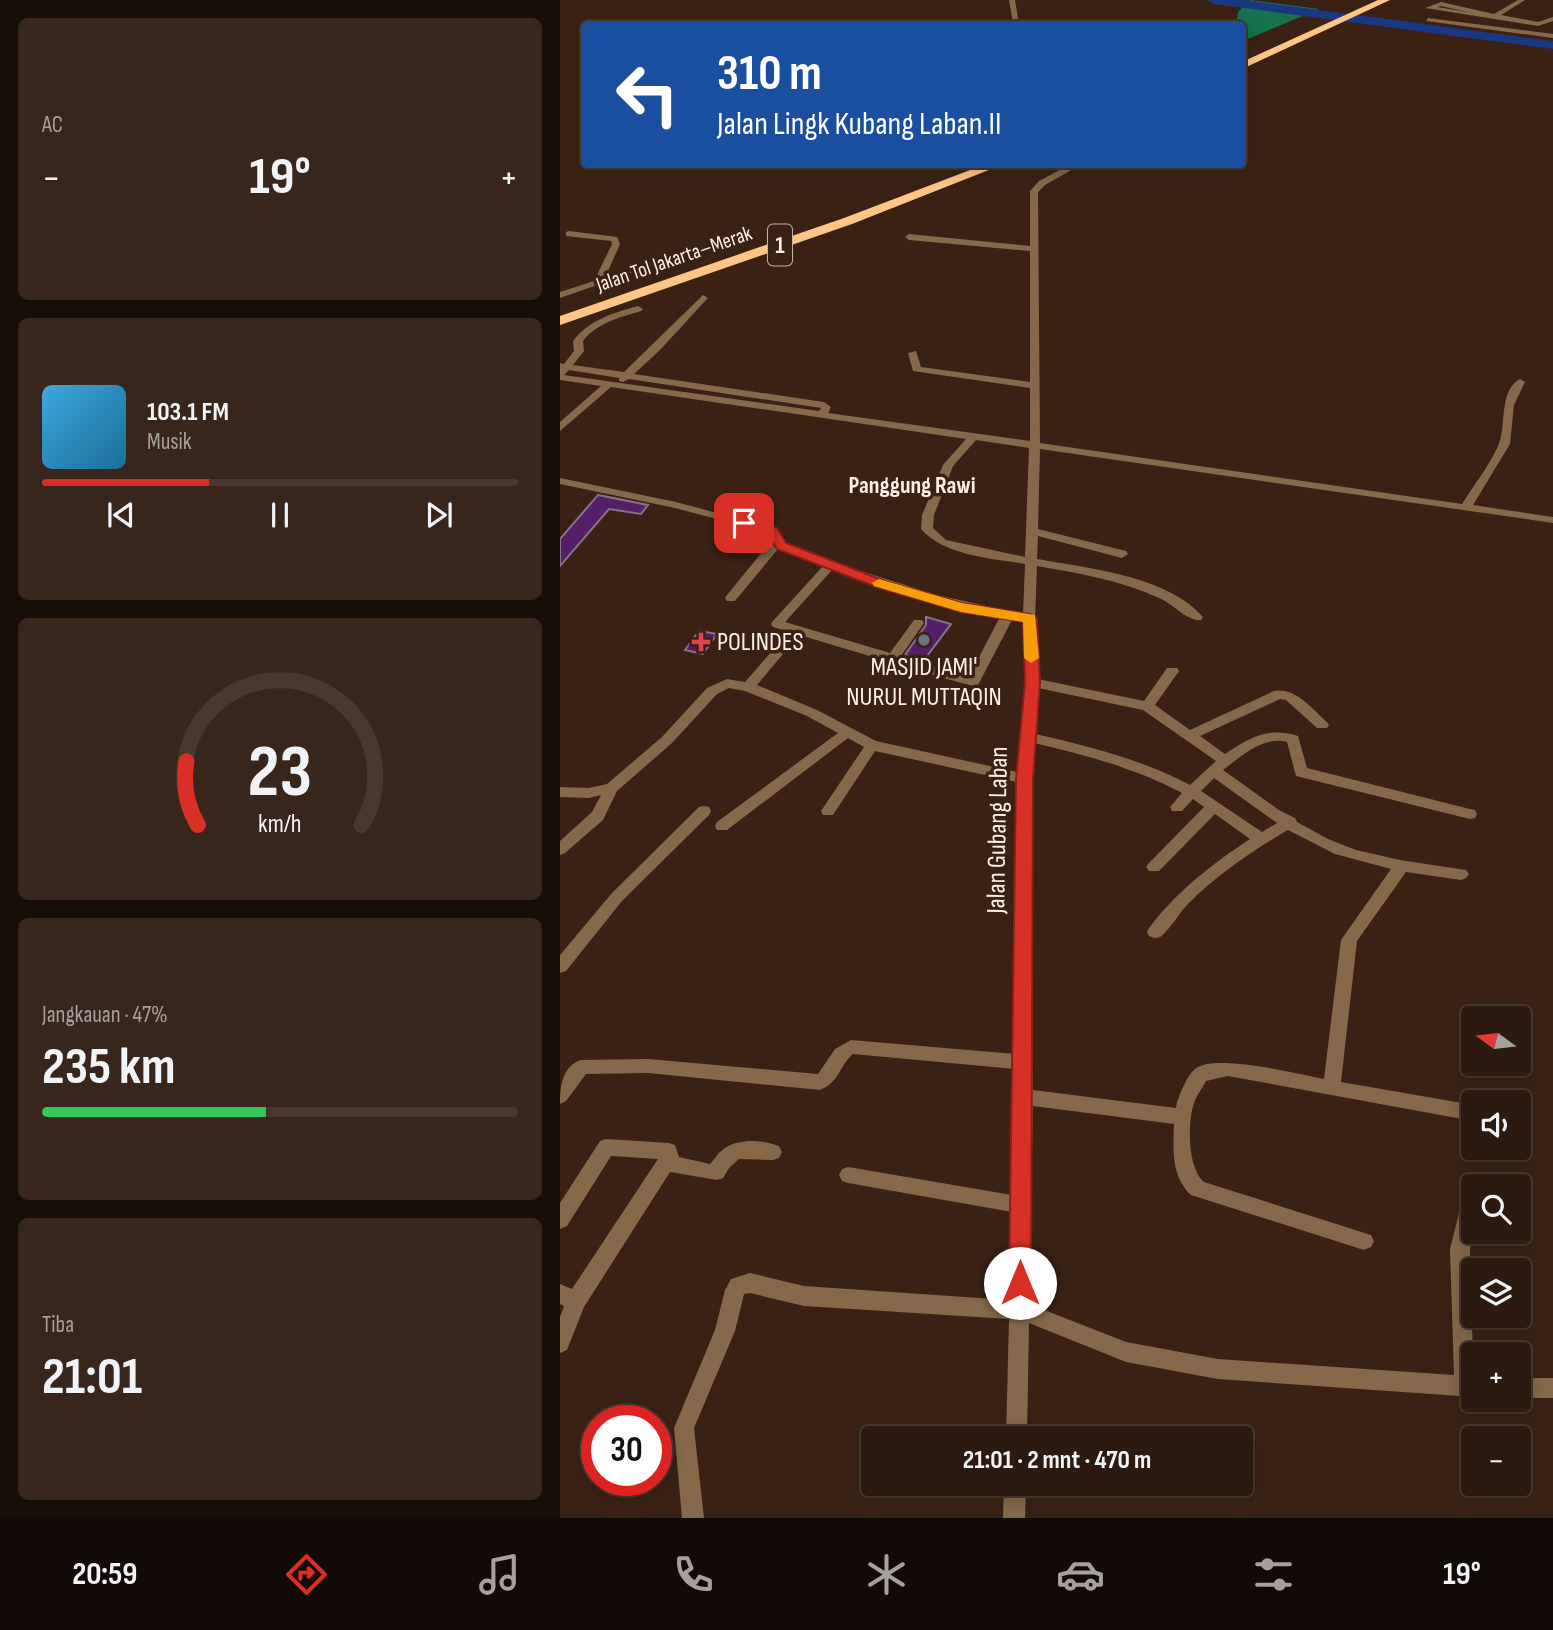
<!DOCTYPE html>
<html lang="id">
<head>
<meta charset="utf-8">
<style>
  :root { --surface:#2c190f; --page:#38261d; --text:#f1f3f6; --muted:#a6a09e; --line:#48382f; --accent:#d93025 }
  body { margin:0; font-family:"Sofia Sans Condensed",sans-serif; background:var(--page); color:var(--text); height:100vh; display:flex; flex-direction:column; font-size:26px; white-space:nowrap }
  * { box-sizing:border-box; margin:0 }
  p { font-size:23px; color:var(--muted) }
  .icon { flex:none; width:38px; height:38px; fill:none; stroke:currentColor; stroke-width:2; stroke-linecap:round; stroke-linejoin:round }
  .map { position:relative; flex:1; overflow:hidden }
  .side { display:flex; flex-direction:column; gap:18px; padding:18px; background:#180e08; width:560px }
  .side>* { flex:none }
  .guide { position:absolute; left:21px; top:21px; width:665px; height:147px; border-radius:7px; box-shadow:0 4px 18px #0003,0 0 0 2px var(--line); background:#1a4fa0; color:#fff; overflow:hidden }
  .needle { width:46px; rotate:285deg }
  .fabs { position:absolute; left:901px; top:1006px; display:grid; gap:14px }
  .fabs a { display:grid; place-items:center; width:70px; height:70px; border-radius:7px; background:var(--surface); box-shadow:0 4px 18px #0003,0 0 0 2px var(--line); font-size:35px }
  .speed { position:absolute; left:21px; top:1405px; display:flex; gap:14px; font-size:35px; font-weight:700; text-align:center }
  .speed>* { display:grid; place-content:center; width:91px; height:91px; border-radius:50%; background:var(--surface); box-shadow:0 4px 18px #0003,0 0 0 2px var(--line); line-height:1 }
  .speed .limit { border:10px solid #d22; background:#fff; color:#111 }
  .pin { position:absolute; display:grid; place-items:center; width:60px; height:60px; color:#fff; margin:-30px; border-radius:14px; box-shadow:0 4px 10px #0006 }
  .me { position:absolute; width:77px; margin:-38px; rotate:0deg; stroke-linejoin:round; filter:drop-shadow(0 0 5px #0008) }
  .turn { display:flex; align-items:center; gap:24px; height:147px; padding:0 21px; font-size:32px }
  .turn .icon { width:91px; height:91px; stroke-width:2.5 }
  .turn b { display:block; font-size:49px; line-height:60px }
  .big { font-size:52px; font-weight:700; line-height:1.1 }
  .side .tile { flex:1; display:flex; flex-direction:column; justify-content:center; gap:10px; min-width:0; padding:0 24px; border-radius:10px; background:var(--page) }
  .side .dial { align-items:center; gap:0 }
  .dial svg { height:182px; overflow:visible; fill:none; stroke:var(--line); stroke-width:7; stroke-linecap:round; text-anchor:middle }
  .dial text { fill:var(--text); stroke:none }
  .song { display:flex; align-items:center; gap:21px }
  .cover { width:84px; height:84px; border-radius:10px; background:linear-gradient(135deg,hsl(200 70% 55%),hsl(200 70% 35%)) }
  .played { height:7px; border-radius:4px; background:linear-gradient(90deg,var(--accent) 35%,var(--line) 35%) }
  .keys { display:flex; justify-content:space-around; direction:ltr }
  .heat { display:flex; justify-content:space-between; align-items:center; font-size:38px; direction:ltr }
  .charge { height:10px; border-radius:5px; background:linear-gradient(90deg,#34c759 47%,var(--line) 0) }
  .trip { position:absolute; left:301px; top:1426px; width:392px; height:70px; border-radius:7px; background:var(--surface); box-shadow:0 4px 18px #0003,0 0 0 2px var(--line); font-weight:700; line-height:70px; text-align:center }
  .dock { display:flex; height:112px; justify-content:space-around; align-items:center; background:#120a06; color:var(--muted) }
  .dock .icon { width:49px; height:49px }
  .dock .active { color:var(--accent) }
  .dock b { font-size:32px; color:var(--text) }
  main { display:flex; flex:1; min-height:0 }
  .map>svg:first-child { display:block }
  .forest { fill:#15724c }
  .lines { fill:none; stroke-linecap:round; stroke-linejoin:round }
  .river { fill:#193881; fill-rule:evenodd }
  .building { fill:#551e67; stroke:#85728c; stroke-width:2 }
  .street { fill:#85694a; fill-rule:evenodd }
  .highway { fill:#fec686; fill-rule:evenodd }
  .route { fill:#d93025; stroke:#8d1f18; stroke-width:2 }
  .slow { fill:#f59e0b }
  .worship-dot { fill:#6b7280; stroke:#3a2114; stroke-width:2.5 }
  .health-dot { fill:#e0444e; stroke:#3a2114; stroke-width:2.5 }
  .labels { text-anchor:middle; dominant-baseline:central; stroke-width:7; stroke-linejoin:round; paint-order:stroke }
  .far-street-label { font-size:21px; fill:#fef0e9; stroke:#3a2114 }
  .shield { fill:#3a2114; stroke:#c3b2a9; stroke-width:2 }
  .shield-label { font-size:24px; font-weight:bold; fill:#fef0e9 }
  .far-quarter-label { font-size:24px; font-weight:bold; fill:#fef0e9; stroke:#3a2114 }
  .poi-label { font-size:26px; fill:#fef0e9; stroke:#3a2114; text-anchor:start }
  .street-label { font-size:26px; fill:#fef0e9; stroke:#3a2114 }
</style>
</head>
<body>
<main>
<section class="side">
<div class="tile"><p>AC</p>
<div class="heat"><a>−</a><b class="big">19°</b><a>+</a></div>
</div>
<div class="tile">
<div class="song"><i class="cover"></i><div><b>103.1 FM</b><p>Musik</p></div></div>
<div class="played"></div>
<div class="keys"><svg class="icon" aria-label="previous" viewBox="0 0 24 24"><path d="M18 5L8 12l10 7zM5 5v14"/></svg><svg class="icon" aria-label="pause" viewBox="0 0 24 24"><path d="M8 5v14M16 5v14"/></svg><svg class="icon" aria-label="next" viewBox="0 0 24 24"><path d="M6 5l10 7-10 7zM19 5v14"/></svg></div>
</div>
<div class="tile dial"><svg viewBox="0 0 100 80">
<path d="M14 69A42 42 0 1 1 86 69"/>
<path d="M14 69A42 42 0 0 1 9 41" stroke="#d93025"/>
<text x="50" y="56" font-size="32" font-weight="700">23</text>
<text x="50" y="72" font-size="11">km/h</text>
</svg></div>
<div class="tile"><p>Jangkauan · 47%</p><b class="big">235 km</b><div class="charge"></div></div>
<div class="tile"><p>Tiba</p><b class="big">21:01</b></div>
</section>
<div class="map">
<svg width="993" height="1518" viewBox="0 0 993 1518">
  <rect width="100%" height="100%" fill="#3a2114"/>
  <path class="forest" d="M690,0l69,9 -76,32 -1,-17h-6l2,-12z"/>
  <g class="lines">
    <path class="river" d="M647,0h37l309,41v8l-339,-45z"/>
  </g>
  <path class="building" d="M38,495l50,10 -7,9 -32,-5 -49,57v-27z
    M366,617l25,7 -27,36 -19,-5 21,-30z
    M139,631l18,3 -14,20 -18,-4z"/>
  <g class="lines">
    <path class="street" d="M449,0h6l4,24h-6z
      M958,0h7l-24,15 37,7 15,-5v4l-15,5 -113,-18 16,-6 53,12zM881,6l27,6 -31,-5z
      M868,18l125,16v4l-127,-17z
      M511,164h11l-37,21 -7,7 2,251 422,61c12,-19 27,-38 36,-58 9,-19 0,-55 22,-67l5,3 -11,23 -4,39 -37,61 80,12v6l-513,-74 -2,80 88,22 2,3 -6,4 -84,-22 -1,23c50,9 131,17 166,58l-2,3c-13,2 -29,-17 -42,-22 -39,-18 -81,-25 -122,-32l-2,53 3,60 106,22 23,-33h10l2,3 -24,34 35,25 84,-39c22,-4 38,18 53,31l2,3 -2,3h-10l-31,-28 -6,-1 -80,37 25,18c26,-17 42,-27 73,-18l9,32 163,41 5,1 2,4 -2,4 -5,1 -174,-43 -9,-34c-23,-7 -47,15 -64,28l56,40 16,8 2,4 31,17 28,11 44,10 66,10 3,4 -3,4 -5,2 -55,-8 -49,69 -16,141 121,21 6,2 3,6 -3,6 -6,2 -234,-43 -22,5c-3,6 -8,13 -11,19 -8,21 -8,67 9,82l167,53 3,6 -3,6 -7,3 -173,-55c-20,-19 -18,-45 -17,-71l-141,-18 -4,198 97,38 92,17 236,16 -4,-126 15,-60 2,-6 7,-3 7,3 1,3h-8v46l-4,17 4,148 -256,-18 -92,-17 -97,-39 -2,115h-21l3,-119 -205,-13 -54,-13 -6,1 -9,37 -41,97 10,90h-22l-8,-90 41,-98 10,-40 6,-11 19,-6 54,13 205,14 3,-88 -164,-29 -6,-2 -3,-6 3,-6 6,-2 164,28 3,-126 -162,-15c-14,12 -14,29 -33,36l-172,-17 -62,1 -20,27 -6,3c0,-17 2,-38 21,-44l67,-1 170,15 17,-25 16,-9 164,14 2,-272 -142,-31 -42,64h-10l-2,-4 43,-64 -16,-9 -121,92h-10l-2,-4 2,-4 121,-89 -31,-17 -62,-25 -16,-3 -12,6 -45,49 -55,48 -14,29 -38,33 -5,2v-14l32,-29 9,-17 -12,3 -29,-1v-10l29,1 18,-4 55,-47 45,-49 20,-9 18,3 27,-31 5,-1 6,4 -26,31 60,25 59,31 141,31 8,-90 -2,-60 -11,-2 -34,65 -5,1 -86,-23 -1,-2 -113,-34 -2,-3 2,-3 50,-55 -45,-17 -43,52h-8l-2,-3 2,-3 45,-55 -10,-9 -87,-23 -115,-24v-6l116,24 94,25 8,5 8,12 62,23 89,28 86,19 2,-50c-34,-6 -80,-8 -104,-35l1,-14 21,-50 23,-26 -355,-52 -51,44v-9l41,-36 -41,-6v-17l4,1 10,-13 -1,-10c16,-21 40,-28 65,-35l5,3 -2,2c-21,6 -44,12 -58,30l1,10 -11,14 51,7 79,-77 5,3 -2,2 -46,50 -26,24 190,28 7,5 -3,6 202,28v-53l-117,-17 -5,-18 8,-2 5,16 109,15v-131l-121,-11 -4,-3 4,-3 121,12v-55l9,-10zM9,370l50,8v3l4,1 6,-3 192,29 -2,3 -255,-36zM416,440l53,8 -4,109 -79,-17 -13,-12 1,-13 19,-49zM273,569l96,32 71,16 -31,59 -68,-20 23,-33 -2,-3h-8l-24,33 -105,-31zM478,688l105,22 73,51 -26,24c-49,-26 -102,-39 -155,-51zM474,743c51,12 101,25 148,50l-12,14 2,4h10l11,-12 11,8 -55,56 -3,4 3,4h10l56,-57 35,25c-38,25 -73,52 -101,89l-2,4 2,4c5,2 6,3 11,1 8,-5 20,-25 28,-33 29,-29 64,-53 100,-74l47,24 56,15 -50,71 -17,139c-25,-5 -110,-26 -129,-10 -8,6 -18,30 -19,39l-143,-18 -2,-311zM654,778l63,45 -15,9 -61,-41z
      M9,231l48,6 3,7 -15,34 91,-32 7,2 -143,50v-6l34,-11 18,-37 -1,-3 -45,-5v-4z
      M144,806l5,1 2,4 -2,4 -87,86 -56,70 -6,2v-18l52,-62 87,-86z
      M46,1139l63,4 6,2 4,12 31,7c5,-5 8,-12 15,-16 15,-10 38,-8 54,-2l3,6 -3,6 -6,2 -34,-1 -10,9 -6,10 -6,2 -47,-8 -86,135 -17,43 -7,3v-36l4,-11 -4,-2v-20l12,5 86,-130 -47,-3 -44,70 -7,3v-26l40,-62z
      M959,1378h34v20h-34z
      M444,1484h22l-1,34h-22z"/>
    <path class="highway" d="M818,0h12l-148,69v-7z
      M426,164h18l-152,60 -292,101v-9l284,-98z"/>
  </g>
  <path class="route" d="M184,519l33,9 9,15 99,38 77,22 68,11 7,5 3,63 -7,97 -2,504 -3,8 -8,3 -8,-3 -3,-8 7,-504 9,-97 -2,-60 -62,-10 -85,-25 -99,-38 -10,-15 -28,-9v-5z"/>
  <path class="slow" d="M319,579l83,24 73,12 4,43 -8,5 -7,-5 -1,-36 -62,-10 -87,-26 -2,-3z"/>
  <circle class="worship-dot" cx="364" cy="640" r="7"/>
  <path class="health-dot" d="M137.5 631.5h7v7h7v7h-7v7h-7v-7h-7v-7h7z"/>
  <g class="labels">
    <g class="far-street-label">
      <text transform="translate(114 259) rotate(-19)">Jalan Tol Jakarta–Merak</text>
    </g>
    <rect class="shield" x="208" y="224.5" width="24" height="41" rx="5"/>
    <g class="shield-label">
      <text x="220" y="245">1</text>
    </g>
    <g class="far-quarter-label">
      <text x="352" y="485">Panggung Rawi</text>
    </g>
    <g class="poi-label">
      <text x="157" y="642">POLINDES</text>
      <text x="364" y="667" text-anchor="middle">MASJID JAMI'<tspan x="364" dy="30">NURUL MUTTAQIN</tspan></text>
    </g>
    <g class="street-label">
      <text transform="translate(438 830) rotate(-89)">Jalan Gubang Laban</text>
    </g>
  </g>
</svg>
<div class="fabs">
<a><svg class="needle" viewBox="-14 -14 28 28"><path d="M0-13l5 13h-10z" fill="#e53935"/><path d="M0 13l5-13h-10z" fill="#a6a09e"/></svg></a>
<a><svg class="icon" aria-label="sound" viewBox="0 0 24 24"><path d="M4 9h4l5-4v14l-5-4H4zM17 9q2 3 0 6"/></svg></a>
<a><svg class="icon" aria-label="search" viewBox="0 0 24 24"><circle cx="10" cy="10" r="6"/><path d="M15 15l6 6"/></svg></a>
<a><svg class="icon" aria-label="layers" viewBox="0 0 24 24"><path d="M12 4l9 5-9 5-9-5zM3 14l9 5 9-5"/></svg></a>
<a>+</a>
<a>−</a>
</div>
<div class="speed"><div class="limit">30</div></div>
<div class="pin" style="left:184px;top:523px;background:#d93025"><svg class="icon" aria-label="arrive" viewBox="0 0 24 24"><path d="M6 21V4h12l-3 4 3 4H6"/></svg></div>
<svg class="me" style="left:460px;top:1283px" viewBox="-20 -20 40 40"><circle r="19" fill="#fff"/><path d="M0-13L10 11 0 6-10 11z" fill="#d93025"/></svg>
<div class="trip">21:01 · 2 mnt · 470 m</div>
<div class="guide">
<div class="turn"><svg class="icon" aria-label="left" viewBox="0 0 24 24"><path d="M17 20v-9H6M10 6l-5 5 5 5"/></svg><div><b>310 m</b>Jalan Lingk Kubang Laban.II</div></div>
</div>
</div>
</main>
<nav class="dock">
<b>20:59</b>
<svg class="icon active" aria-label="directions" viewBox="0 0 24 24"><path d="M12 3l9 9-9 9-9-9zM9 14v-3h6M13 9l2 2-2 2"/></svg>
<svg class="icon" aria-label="music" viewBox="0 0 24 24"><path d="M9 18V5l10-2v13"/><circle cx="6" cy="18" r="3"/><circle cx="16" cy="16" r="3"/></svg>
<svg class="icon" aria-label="phone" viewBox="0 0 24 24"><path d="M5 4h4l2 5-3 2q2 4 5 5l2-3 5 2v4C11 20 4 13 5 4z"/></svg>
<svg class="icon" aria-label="climate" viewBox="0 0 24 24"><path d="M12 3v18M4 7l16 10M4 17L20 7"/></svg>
<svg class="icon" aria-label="car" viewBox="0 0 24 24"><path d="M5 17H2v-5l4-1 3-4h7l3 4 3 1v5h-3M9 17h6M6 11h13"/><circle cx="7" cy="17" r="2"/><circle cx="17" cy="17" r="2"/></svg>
<svg class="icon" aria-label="filters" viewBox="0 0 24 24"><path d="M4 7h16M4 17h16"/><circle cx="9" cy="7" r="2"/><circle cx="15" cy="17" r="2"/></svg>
<b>19°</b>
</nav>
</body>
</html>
